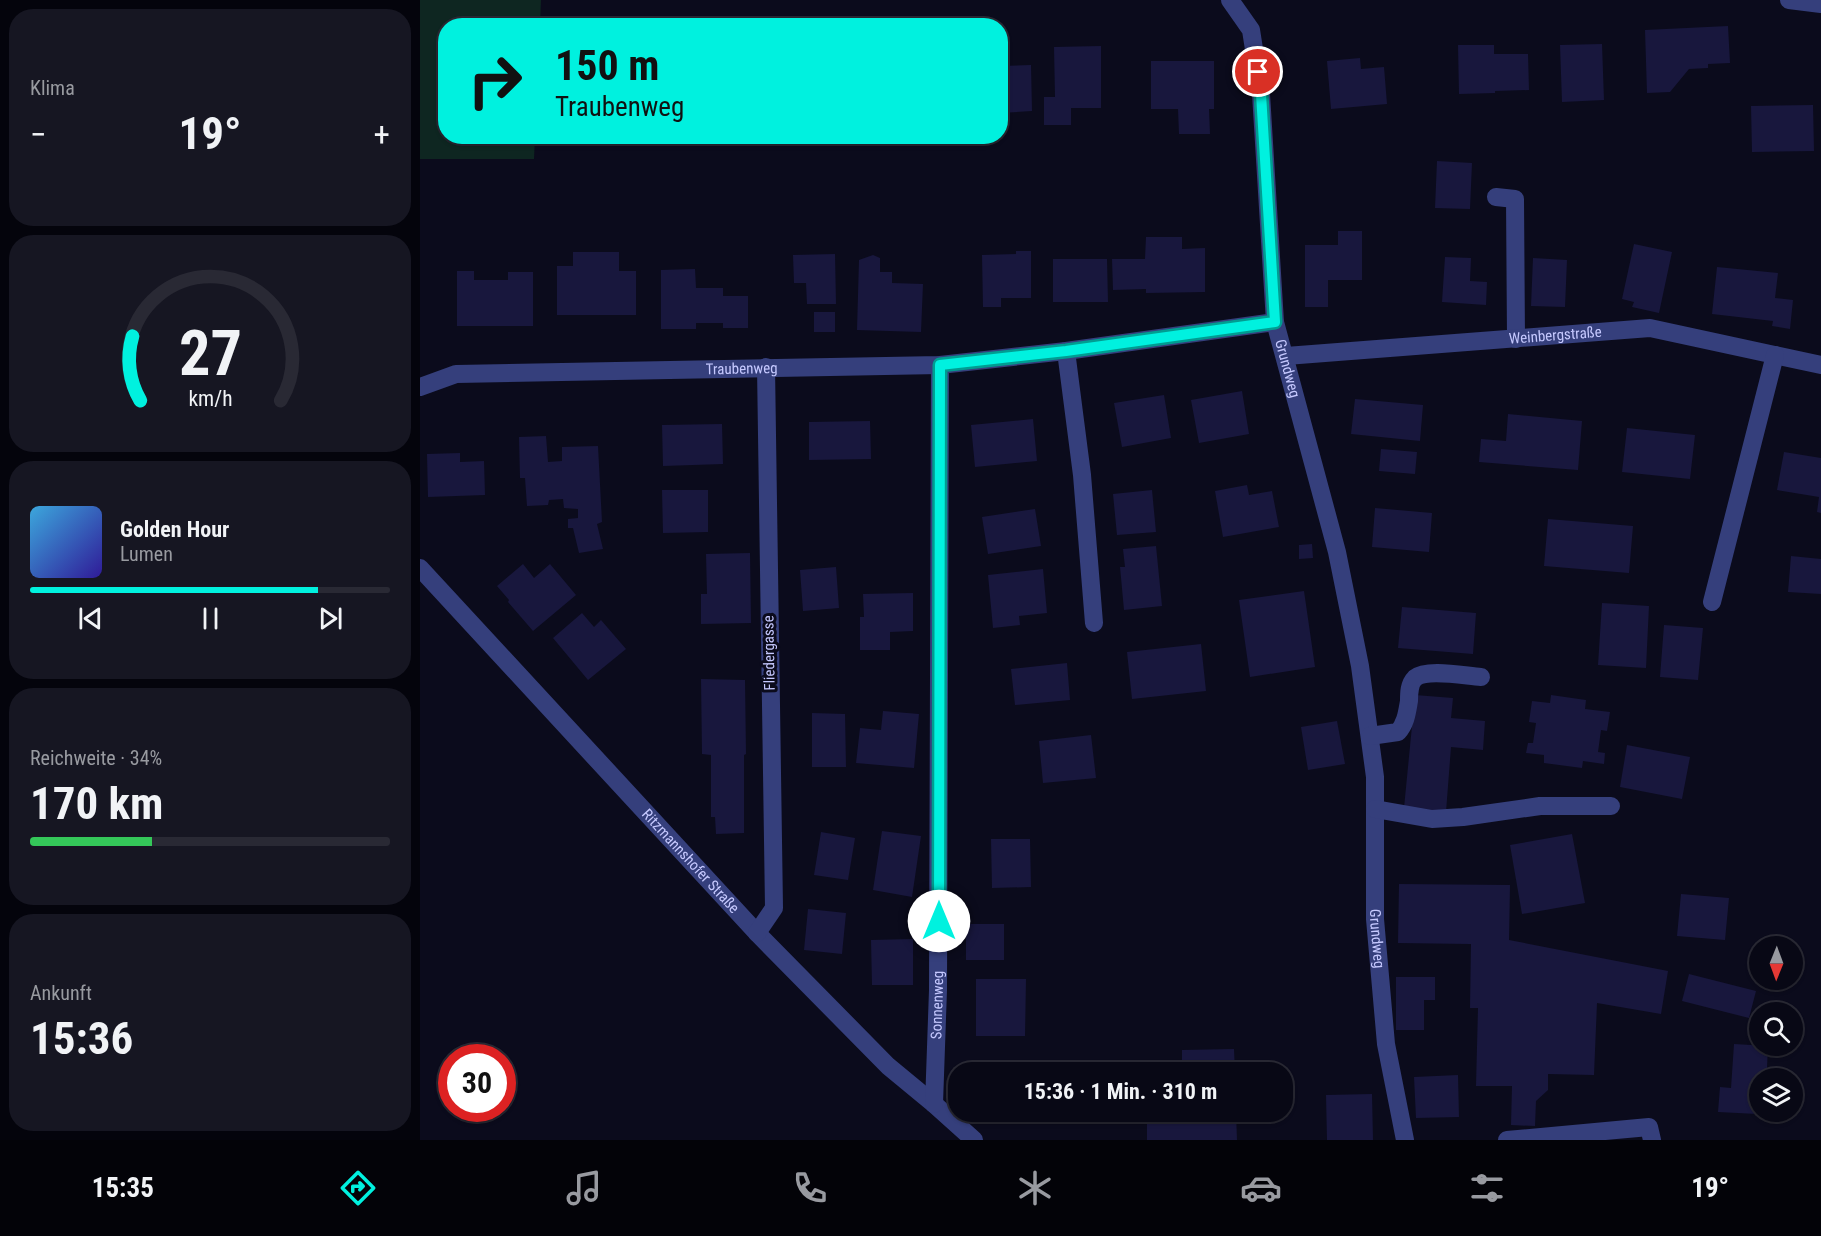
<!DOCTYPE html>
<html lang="de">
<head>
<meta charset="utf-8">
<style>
  :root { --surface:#080815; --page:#161622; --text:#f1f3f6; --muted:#989aa0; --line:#292934; --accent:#00f1df }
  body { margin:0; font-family:"Roboto Condensed",sans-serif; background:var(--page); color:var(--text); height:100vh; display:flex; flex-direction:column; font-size:22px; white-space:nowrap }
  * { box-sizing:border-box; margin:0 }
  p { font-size:20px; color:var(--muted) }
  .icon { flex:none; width:33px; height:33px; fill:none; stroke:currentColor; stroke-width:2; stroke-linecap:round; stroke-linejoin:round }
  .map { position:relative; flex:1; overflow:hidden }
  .side { display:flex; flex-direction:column; gap:9px; padding:9px; background:#04040c; width:420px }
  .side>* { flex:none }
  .top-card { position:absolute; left:18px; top:18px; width:570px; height:126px; border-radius:24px; box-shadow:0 2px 4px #0004,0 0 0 2px var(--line); background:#00f1df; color:#111; overflow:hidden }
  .needle { width:39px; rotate:181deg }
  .fabs { position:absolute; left:1329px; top:936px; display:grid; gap:12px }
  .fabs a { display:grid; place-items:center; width:54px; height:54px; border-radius:50%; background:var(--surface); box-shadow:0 2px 4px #0004,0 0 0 2px var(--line); font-size:30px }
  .speed { position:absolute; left:18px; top:1044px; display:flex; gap:12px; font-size:30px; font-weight:700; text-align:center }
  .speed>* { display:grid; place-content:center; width:78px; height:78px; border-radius:50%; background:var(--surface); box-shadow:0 2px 4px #0004,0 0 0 2px var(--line); line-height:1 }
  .speed .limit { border:9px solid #d22; background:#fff; color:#111 }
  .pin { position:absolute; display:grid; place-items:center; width:51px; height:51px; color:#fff; margin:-26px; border:3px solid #fff; border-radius:50%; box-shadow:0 2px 6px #0007 }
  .me { position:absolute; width:66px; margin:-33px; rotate:0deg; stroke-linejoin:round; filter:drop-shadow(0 0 4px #0008) }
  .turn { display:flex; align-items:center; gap:21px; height:126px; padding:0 18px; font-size:27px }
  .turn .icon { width:78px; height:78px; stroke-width:2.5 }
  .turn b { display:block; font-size:42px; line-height:51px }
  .big { font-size:45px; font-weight:700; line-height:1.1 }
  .side .tile { flex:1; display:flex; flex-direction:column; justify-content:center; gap:9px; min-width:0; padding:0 21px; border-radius:24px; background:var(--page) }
  .side .dial { align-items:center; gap:0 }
  .dial svg { height:156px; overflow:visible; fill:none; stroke:var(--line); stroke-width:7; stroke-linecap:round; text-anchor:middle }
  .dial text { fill:var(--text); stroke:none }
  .song { display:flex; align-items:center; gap:18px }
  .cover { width:72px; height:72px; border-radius:9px; background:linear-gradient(135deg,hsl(200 70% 55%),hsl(250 70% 35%)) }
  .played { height:6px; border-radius:3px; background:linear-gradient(90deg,var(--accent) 80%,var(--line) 80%) }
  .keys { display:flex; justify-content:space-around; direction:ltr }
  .heat { display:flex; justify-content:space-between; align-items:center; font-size:33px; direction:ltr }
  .charge { height:9px; border-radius:4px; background:linear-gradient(90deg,#34c759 34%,var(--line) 0) }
  .trip { position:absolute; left:528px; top:1062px; width:345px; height:60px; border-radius:24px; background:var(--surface); box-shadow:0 2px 4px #0004,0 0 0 2px var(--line); font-weight:700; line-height:60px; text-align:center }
  .tab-bar { display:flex; height:96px; justify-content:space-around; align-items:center; background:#030308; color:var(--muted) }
  .tab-bar .icon { width:42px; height:42px }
  .tab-bar .current { color:var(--accent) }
  .tab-bar b { font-size:27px; color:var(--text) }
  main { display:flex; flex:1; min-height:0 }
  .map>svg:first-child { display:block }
  .green { fill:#0e2621 }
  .building { fill:#18173d }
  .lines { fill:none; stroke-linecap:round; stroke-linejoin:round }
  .minor { stroke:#353f7c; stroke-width:18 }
  .route-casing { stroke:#009d91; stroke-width:15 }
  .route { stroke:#00f1df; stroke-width:10 }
  .labels { text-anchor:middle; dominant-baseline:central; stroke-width:6; stroke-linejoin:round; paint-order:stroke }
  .street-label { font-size:15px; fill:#c6c9ff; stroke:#0b0b1c }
</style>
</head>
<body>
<main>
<section class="side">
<div class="tile"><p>Klima</p>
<div class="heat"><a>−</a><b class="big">19°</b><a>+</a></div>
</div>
<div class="tile dial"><svg viewBox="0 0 100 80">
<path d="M14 69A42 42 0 1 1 86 69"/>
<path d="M14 69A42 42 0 0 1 10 36" stroke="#00f1df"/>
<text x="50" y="56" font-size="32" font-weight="700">27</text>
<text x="50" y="72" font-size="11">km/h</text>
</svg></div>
<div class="tile">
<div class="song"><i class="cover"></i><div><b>Golden Hour</b><p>Lumen</p></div></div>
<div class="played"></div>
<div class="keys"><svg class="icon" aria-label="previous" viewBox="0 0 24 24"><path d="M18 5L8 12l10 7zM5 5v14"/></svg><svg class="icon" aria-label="pause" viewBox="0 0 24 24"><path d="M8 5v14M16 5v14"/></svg><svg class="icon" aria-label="next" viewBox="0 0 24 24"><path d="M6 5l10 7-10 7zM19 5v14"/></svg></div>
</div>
<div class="tile"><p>Reichweite · 34%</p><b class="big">170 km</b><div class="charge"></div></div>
<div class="tile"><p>Ankunft</p><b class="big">15:36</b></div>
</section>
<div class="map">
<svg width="1401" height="1140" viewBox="0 0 1401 1140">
  <rect width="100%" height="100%" fill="#0b0b1c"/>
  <path class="green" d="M0,0h121l-1,25 -94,1v110l89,1 -1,22h-114z"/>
  <path class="building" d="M1308,26l2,37 -22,1v4l-19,1 -19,23 -23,1 -2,-63z
    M1182,44l2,56 -42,2 -2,-57z
    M1038,45h36v9h34l1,36 -34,1v2l-36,1z
    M681,46v62h-30v17h-27v-28h11l-1,-50z
    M940,58l1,11 23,-2 3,37 -56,5 -4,-48z
    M731,61h63v48h-5l1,25h-31l-1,-25h-27z
    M611,65l1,46 -32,2v-47z
    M1393,105l1,46 -62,1 -1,-46z
    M1017,161l35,2 -2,46 -35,-1z
    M918,231h24v49h-34v27h-23v-62h33z
    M726,237h36v12l23,-1v44l-59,1v-4l-33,1 -1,-31h33z
    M1214,244l38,8 -13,61 -27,-6 2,-5 -12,-3z
    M596,251h15v47h-30v9h-18l-1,-52 34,-1z
    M153,252h46v19h17v44h-79v-49h16z
    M415,254l1,50h-29l-1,-21h-12l-1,-28z
    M453,255l7,3v14h12v11l31,1 -2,48 -64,-2 2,-70z
    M1025,257l26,1 -1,23 17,1 -1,23 -44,-3z
    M1113,258l34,2 -2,47 -34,-1z
    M633,259h54l1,43h-55z
    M1297,267l61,6 -3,25 18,2 -3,29 -18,-3 1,-5 -61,-7z
    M275,269l1,19h27v8h25v32h-25v-5h-27v6h-35v-59z
    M37,271h17v9h34v-8h25v54h-76z
    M394,312h21v20h-21z
    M822,391l7,43 -50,9 -8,-43z
    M744,395l7,43 -49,9 -8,-44z
    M935,399l68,6 -3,36 -69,-7z
    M1088,414l74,7 -4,49 -99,-8 2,-23 25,2z
    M613,419l4,42 -62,6 -4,-42z
    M450,421l1,38 -62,1v-38z
    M302,424l1,40 -60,2 -1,-41z
    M1207,428l68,7 -5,44 -68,-7z
    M126,436l2,26 14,-1v-14l36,-1 4,76 -5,2 6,25 -24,4 -6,-25h-5v-9l10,-1v-9l-14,-1 -1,-9 -14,1 -1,5 -21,1 -2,-28h-5l-1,-41z
    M961,449l36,3 -2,22 -36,-3z
    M1364,452l37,6v55l-4,-1 2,-15 -42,-7z
    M40,453v9l24,-1 1,34 -57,2 -1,-43z
    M827,485l2,10 23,-4 7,36 -56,10 -8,-46z
    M242,490h46v42l-45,1z
    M732,490l4,42 -39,3 -4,-41z
    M955,508l57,5 -3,39 -57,-5z
    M615,509l6,37 -53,8 -6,-37z
    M1128,519l85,7 -4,47 -85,-7z
    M892,544l1,14 -14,1v-14z
    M736,546l6,60 -38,4 -4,-43h5l-2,-18z
    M330,553l1,70 -50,1v-30h6l-1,-40z
    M1371,556l30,3v35l-33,-2z
    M103,564l11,14 16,-14 26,31 -43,36 -25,-29 1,-2 -12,-14z
    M416,567l3,41 -36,3 -3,-41z
    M623,569l4,44 -28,3 1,9 -27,3 -5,-53z
    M884,591l11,76 -65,10 -11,-77z
    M493,593v38l-23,1v18h-30v-33h4l-1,-23z
    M1182,603l47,3 -3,62 -48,-3z
    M982,607l74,6 -3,41 -75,-6z
    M162,613l12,14 7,-7 25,29 -38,31 -35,-42z
    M1244,625l39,3 -5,52 -38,-3z
    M781,644l5,47 -74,8 -5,-47z
    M647,663l3,37 -55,5 -4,-36z
    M281,679l44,1 1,74 -2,1v78l-28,1 -1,-17h-4v-62l-9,-1z
    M995,695l38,3 -2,20 34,3 -2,29 -32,-3 -5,65 -42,-4z
    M1131,695l35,5 -1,9 25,3 -3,19 -6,-1 -3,22 7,1 -1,11 -21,-3 -1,7 -38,-5v-8l-18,-2 2,-10h5l3,-20 -7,-1 3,-21 18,2z
    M463,711l36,3 -5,54 -58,-5 4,-35 21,2z
    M392,713l33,1 1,53h-34z
    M917,721l8,43 -37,6 -7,-43z
    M671,735l5,43 -53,5 -4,-42z
    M1207,745l63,12 -8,42 -62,-12z
    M462,831l39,5 -9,61 -39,-7z
    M401,832l34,6 -7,42 -34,-5z
    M1152,834l13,69 -63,11 -12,-69z
    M571,839h39l1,48 -39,1z
    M979,884l111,1 -1,55 159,31 -7,43 -64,-11 -3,72 -46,-1v16l-12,11 -1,25 -24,-1 1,-39h-36l2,-78h-8l1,-64 -73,-1z
    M1261,894l48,4 -4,42 -48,-4z
    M388,909l38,4 -4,41 -38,-4z
    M546,924h38v36h-38z
    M493,939v46h-41l-1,-45z
    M1269,974l67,17 -7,27 -67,-17z
    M976,977h39v23h-11v30h-28z
    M556,979h50l-1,57h-49z
    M1314,1044l34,2 -1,22 16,1v9h-23l-3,36 -39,-2 2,-25 11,1z
    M814,1049l1,23h-53v-22z
    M604,1060v12h-36v-11z
    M1038,1075l1,42 -43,1 -2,-41z
    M952,1094l1,46h-46l-1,-45z
    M676,1112h23l1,2 -22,5z
    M763,1112h53l1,28h-90v-27z"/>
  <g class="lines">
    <g class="minor">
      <path id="s1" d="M810,0l21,30 10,64 14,228 62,230 23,114 15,111v142l11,125 19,96"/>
      <path d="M1369,0l32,4"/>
      <path d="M1076,197l19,2 1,140"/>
      <path d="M646,351l16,124 12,148"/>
      <path id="s2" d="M866,356l364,-28 171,37"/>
      <path id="s3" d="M0,387l36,-13 484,-9 126,-14 209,-29"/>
      <path id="s4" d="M0,568l337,365 131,133 46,38 40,36"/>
      <path d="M1292,602l63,-247"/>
      <path d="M950,736l28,-4c8,-9 9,-20 11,-31 0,-8 0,-17 6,-23 12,-10 50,-2 66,-1"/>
      <path d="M955,809l57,10 31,-2 77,-11h71"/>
      <path d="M337,933l17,-25 -8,-541"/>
      <path id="s5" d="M514,1104l4,-114 2,-625"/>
      <path d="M1087,1140l142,-13 3,13"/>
    </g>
  </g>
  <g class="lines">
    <defs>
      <path id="route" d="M519,921l1,-556 126,-14 209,-29 -14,-228 -3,-22"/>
    </defs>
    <use href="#route" class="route-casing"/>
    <use href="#route" class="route"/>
  </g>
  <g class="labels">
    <g class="street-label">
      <text stroke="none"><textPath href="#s2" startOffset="270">Weinbergstraße</textPath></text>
      <text stroke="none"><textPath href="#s3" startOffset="324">Traubenweg</textPath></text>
      <text stroke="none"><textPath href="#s1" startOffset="378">Grundweg</textPath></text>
      <text transform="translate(349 653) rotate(-91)">Fliedergasse</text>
      <text stroke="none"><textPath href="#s4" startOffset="399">Ritzmannshofer Straße</textPath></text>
      <text stroke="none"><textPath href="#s1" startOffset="958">Grundweg</textPath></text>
      <text stroke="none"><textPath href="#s5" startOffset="99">Sonnenweg</textPath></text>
    </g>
  </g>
</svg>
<div class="fabs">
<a><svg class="needle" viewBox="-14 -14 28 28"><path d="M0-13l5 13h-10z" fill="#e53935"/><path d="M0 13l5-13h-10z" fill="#989aa0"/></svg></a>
<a><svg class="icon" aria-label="search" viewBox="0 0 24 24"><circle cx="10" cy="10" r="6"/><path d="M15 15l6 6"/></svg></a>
<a><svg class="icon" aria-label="layers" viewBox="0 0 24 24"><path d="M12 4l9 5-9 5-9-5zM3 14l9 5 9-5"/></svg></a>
</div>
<div class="speed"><div class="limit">30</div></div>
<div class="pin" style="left:838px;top:72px;background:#d93025"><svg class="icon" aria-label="arrive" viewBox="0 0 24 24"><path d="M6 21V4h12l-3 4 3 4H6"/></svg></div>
<svg class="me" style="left:519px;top:921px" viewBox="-20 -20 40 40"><circle r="19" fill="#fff"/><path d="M0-13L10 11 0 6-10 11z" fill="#00f1df"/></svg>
<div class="trip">15:36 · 1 Min. · 310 m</div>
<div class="top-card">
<div class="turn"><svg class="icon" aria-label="right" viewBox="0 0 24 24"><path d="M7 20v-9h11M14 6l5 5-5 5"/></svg><div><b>150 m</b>Traubenweg</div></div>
</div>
</div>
</main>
<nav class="tab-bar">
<b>15:35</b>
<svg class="icon current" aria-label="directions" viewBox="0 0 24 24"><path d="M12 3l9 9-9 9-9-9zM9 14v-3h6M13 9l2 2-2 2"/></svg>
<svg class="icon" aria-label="music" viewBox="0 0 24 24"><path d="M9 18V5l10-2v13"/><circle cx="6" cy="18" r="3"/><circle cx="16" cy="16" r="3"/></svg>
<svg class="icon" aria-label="phone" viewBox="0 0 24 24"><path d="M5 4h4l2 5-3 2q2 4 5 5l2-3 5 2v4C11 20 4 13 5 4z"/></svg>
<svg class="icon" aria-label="climate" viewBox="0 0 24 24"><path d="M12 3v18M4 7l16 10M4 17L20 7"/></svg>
<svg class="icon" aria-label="car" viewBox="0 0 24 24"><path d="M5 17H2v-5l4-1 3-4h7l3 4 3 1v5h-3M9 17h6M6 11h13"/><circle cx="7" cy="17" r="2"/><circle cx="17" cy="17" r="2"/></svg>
<svg class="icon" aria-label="filters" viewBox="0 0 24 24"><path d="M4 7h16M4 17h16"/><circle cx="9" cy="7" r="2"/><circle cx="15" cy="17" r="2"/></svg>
<b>19°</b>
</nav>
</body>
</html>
